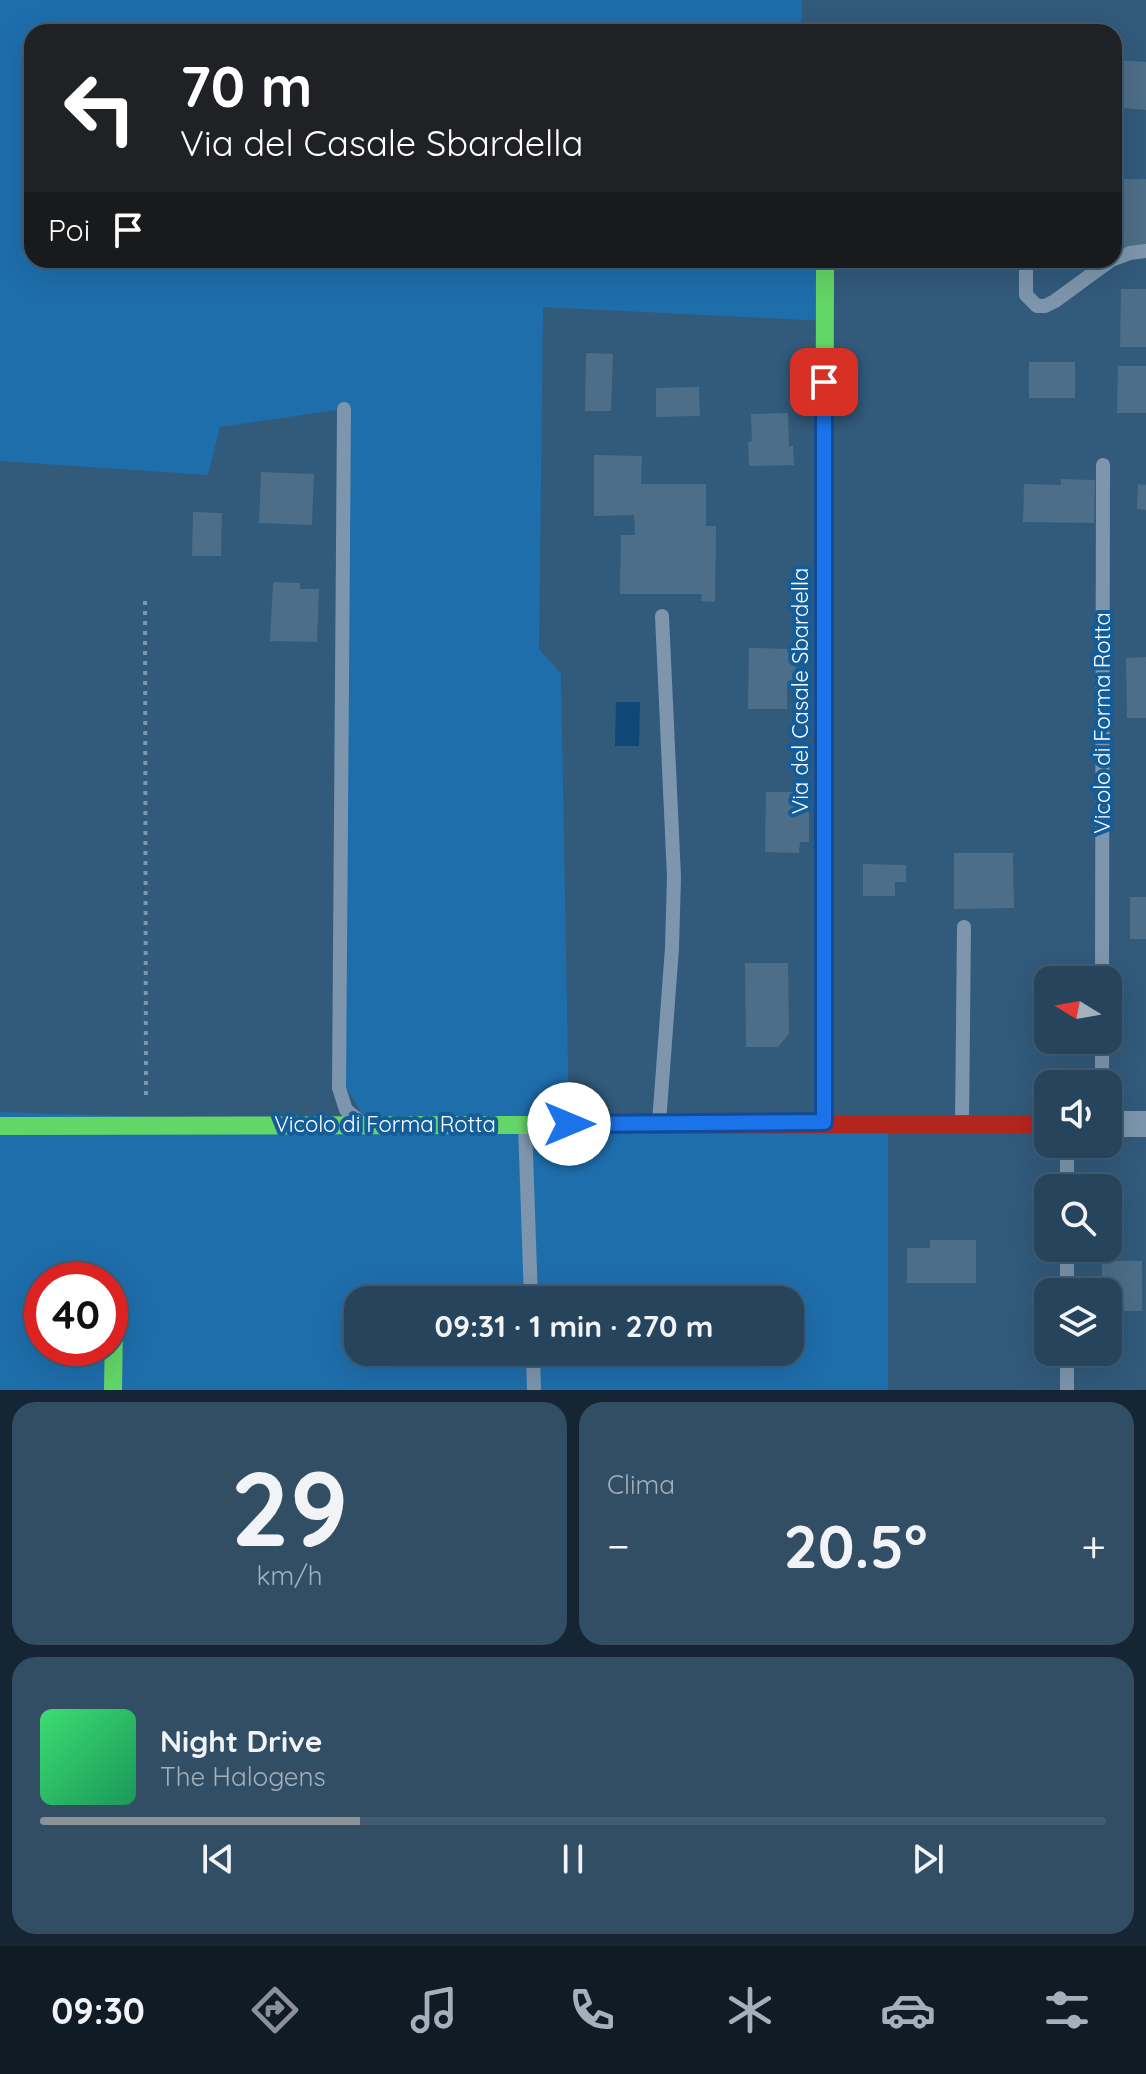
<!DOCTYPE html>
<html lang="it">
<head>
<meta charset="utf-8">
<style>
  :root { --surface:#26445c; --page:#324e65; --text:#f1f3f6; --muted:#a4b0bb; --line:#425c72; --accent:#8c9099 }
  body { margin:0; font-family:Quicksand,sans-serif; background:var(--page); color:var(--text); height:100vh; display:flex; flex-direction:column; font-size:30px; white-space:nowrap }
  * { box-sizing:border-box; margin:0 }
  p { font-size:26px; color:var(--muted) }
  .icon { flex:none; width:44px; height:44px; fill:none; stroke:currentColor; stroke-width:2; stroke-linecap:round; stroke-linejoin:round }
  .map { position:relative; height:1390px; overflow:hidden }
  .details { display:flex; flex-direction:column; gap:12px; padding:12px; background:#152533; flex:1 }
  .details>* { flex:none }
  .hud { position:absolute; left:24px; top:24px; width:1098px; height:244px; border-radius:24px; box-shadow:0 8px 32px #0002,0 0 0 2px var(--line); background:#202124; color:#fff; overflow:hidden }
  .needle { width:52px; rotate:281deg }
  .fabs { position:absolute; left:1034px; top:966px; display:grid; gap:16px }
  .fabs a { display:grid; place-items:center; width:88px; height:88px; border-radius:16px; background:var(--surface); box-shadow:0 8px 32px #0002,0 0 0 2px var(--line); font-size:40px }
  .speed { position:absolute; left:24px; top:1262px; display:flex; gap:16px; font-size:40px; font-weight:700; text-align:center }
  .speed>* { display:grid; place-content:center; width:104px; height:104px; border-radius:50%; background:var(--surface); box-shadow:0 8px 32px #0002,0 0 0 2px var(--line); line-height:1 }
  .speed .limit { border:12px solid #d22; background:#fff; color:#111 }
  .pin { position:absolute; display:grid; place-items:center; width:68px; height:68px; color:#fff; margin:-34px; border-radius:16px; box-shadow:0 4px 12px #0006 }
  .me { position:absolute; width:88px; margin:-44px; rotate:90deg; stroke-linejoin:round; filter:drop-shadow(0 0 6px #0008) }
  .turn { display:flex; align-items:center; gap:28px; height:168px; padding:0 24px; font-size:36px }
  .turn .icon { width:104px; height:104px; stroke-width:2.5 }
  .turn b { display:block; font-size:56px; line-height:68px }
  .then { display:flex; align-items:center; height:76px; padding:0 24px; background:#0003; gap:16px; font-size:30px }
  .big { font-size:60px; font-weight:800; line-height:1.1 }
  .details .tile { flex:1; display:flex; flex-direction:column; justify-content:center; gap:12px; min-width:0; padding:0 28px; border-radius:24px; background:var(--page) }
  .details .dial { align-items:center; gap:0 }
  .dial b { font-size:104px; line-height:1 }
  .song { display:flex; align-items:center; gap:24px }
  .cover { width:96px; height:96px; border-radius:12px; background:linear-gradient(135deg,hsl(140 70% 55%),hsl(150 70% 35%)) }
  .played { height:8px; border-radius:4px; background:linear-gradient(90deg,var(--accent) 30%,var(--line) 30%) }
  .keys { display:flex; justify-content:space-around; direction:ltr }
  .heat { display:flex; justify-content:space-between; align-items:center; font-size:44px; direction:ltr }
  .details .tiles { flex:1; display:grid; gap:12px; grid-template-columns:1fr 1fr }
  .tile:last-child { grid-column:span 2 }
  .trip { position:absolute; left:344px; top:1286px; width:460px; height:80px; border-radius:24px; background:var(--surface); box-shadow:0 8px 32px #0002,0 0 0 2px var(--line); font-weight:800; line-height:80px; text-align:center }
  .tab-bar { display:flex; height:128px; justify-content:space-around; align-items:center; background:#0f1b25; color:var(--muted) }
  .tab-bar .icon { width:56px; height:56px }
  .tab-bar .active { color:var(--accent) }
  .tab-bar b { font-size:36px; color:var(--text) }
  .map>svg:first-child { display:block }
  .green { fill:#1e6eac; fill-rule:evenodd }
  .water { fill:#0f4776 }
  .building { fill:#4d6e88 }
  .lines { fill:none; stroke-linecap:round; stroke-linejoin:round }
  .path { stroke:#7d96ad; stroke-width:4; stroke-dasharray:4 6; stroke-linecap:butt }
  .lane { stroke:#7d96ad; stroke-width:14 }
  .street { stroke:#7d96ad; stroke-width:26 }
  .fast { stroke:#63d668; stroke-width:18 }
  .slow { stroke:#ff974d; stroke-width:18 }
  .jam { stroke:#b3261e; stroke-width:18 }
  .route-casing { stroke:#114b97; stroke-width:20 }
  .route { stroke:#1a73e8; stroke-width:14 }
  .labels { text-anchor:middle; dominant-baseline:central; stroke-width:8; stroke-linejoin:round; paint-order:stroke }
  .street-label { font-size:22px; fill:#fff; stroke:#135d9a }
</style>
</head>
<body>
<div class="map">
<svg width="1146" height="1390" viewBox="0 0 1146 1390">
  <rect width="100%" height="100%" fill="#325a7b"/>
  <path class="green" d="M0,0h802l-1,23 -107,6 -1,3h-661v228h793v61l-282,-14 -4,342 22,25 8,449h319v267h-888v-278l368,12 -29,-49 4,-666 -123,18 -12,48 -208,-14zM42,1280h68v68h-68zM358,1300h432v52h-432z"/>
  <path class="water" d="M616,702h24l-1,44h-24z"/>
  <path class="building" d="M1114,60l32,2v48l-32,-3z
    M1123,179h23v68h-22z
    M1121,289h25v58h-26z
    M586,353l27,1 -2,57h-26z
    M1029,362h46v36h-46z
    M1118,366h28v47h-29z
    M699,387l1,29 -44,1v-29z
    M788,413l1,33h4l1,19 -45,1 -1,-24 4,-1 -1,-27z
    M594,455l48,1 -1,28h65v42h10l-1,76 -14,-1 1,-7h-82l1,-59h14l-1,-20 -40,1z
    M261,472l53,2 -2,51 -53,-2z
    M1061,479l34,1 -1,43 -71,-1 1,-38 37,1z
    M1138,484l8,1v25l-9,-1z
    M193,512l29,1 -1,43h-29z
    M273,582l27,1v6h19l-2,53 -47,-1z
    M749,648l47,1v37h-9v23h-39z
    M1146,657v61h-19l-1,-60z
    M766,792h43v50h-9l-1,11 -34,-1z
    M954,853h59l1,55 -60,1z
    M863,864l43,1v17h-11v14h-32z
    M1130,897h16v42h-16z
    M745,963h43l1,71 -11,13h-32z
    M930,1240h46v43h-69v-35h23z
    M1102,1261h40v50h-34v-19h-11l1,-14h4z"/>
  <g class="lines">
    <path class="path" d="M145,601l1,494"/>
    <path class="lane" d="M1114,259l16,-6 16,-2
      M1026,260v35l11,11h8l10,-5 56,-41
      M344,409l-5,679 7,22 11,9
      M1102,980l1,-515
      M1102,1084v-44
      M659,1123l13,-175 2,-71 -12,-261
      M962,1123l2,-196
      M525,1124l6,176
      M1067,1188v-44
      M1067,1292v-44
      M533,1352l1,38
      M1067,1390v-38"/>
    <path class="street" d="M1108,1124h38"/>
    <path class="fast" d="M824,714l1,-454
      M0,1126l545,-1
      M113,1390l1,-66"/>
    <path class="slow" d="M824,1122v-408"/>
    <path class="jam" d="M545,1125l503,-1"/>
  </g>
  <g class="lines">
    <defs>
      <path id="route" d="M569,1124l255,-2v-740"/>
    </defs>
    <use href="#route" class="route-casing"/>
    <use href="#route" class="route"/>
  </g>
  <g class="labels">
    <g class="street-label">
      <text transform="translate(800 691) rotate(-90)">Via del Casale Sbardella</text>
      <text transform="translate(1102 723) rotate(-90)">Vicolo di Forma Rotta</text>
      <text x="385" y="1124">Vicolo di Forma Rotta</text>
    </g>
  </g>
</svg>
<div class="fabs">
<a><svg class="needle" viewBox="-14 -14 28 28"><path d="M0-13l5 13h-10z" fill="#e53935"/><path d="M0 13l5-13h-10z" fill="#a4b0bb"/></svg></a>
<a><svg class="icon" aria-label="sound" viewBox="0 0 24 24"><path d="M4 9h4l5-4v14l-5-4H4zM17 9q2 3 0 6"/></svg></a>
<a><svg class="icon" aria-label="search" viewBox="0 0 24 24"><circle cx="10" cy="10" r="6"/><path d="M15 15l6 6"/></svg></a>
<a><svg class="icon" aria-label="layers" viewBox="0 0 24 24"><path d="M12 4l9 5-9 5-9-5zM3 14l9 5 9-5"/></svg></a>
</div>
<div class="speed"><div class="limit">40</div></div>
<div class="pin" style="left:824px;top:382px;background:#d93025"><svg class="icon" aria-label="arrive" viewBox="0 0 24 24"><path d="M6 21V4h12l-3 4 3 4H6"/></svg></div>
<svg class="me" style="left:569px;top:1124px" viewBox="-20 -20 40 40"><circle r="19" fill="#fff"/><path d="M0-13L10 11 0 6-10 11z" fill="#1a73e8"/></svg>
<div class="trip">09:31 · 1 min · 270 m</div>
<div class="hud">
<div class="turn"><svg class="icon" aria-label="left" viewBox="0 0 24 24"><path d="M17 20v-9H6M10 6l-5 5 5 5"/></svg><div><b>70 m</b>Via del Casale Sbardella</div></div>
<div class="then">Poi<svg class="icon" aria-label="arrive" viewBox="0 0 24 24"><path d="M6 21V4h12l-3 4 3 4H6"/></svg></div>
</div>
</div>
<section class="details">
<div class="tiles">
<div class="tile dial"><b>29</b><p>km/h</p></div>
<div class="tile"><p>Clima</p>
<div class="heat"><a>−</a><b class="big">20.5°</b><a>+</a></div>
</div>
<div class="tile">
<div class="song"><i class="cover"></i><div><b>Night Drive</b><p>The Halogens</p></div></div>
<div class="played"></div>
<div class="keys"><svg class="icon" aria-label="previous" viewBox="0 0 24 24"><path d="M18 5L8 12l10 7zM5 5v14"/></svg><svg class="icon" aria-label="pause" viewBox="0 0 24 24"><path d="M8 5v14M16 5v14"/></svg><svg class="icon" aria-label="next" viewBox="0 0 24 24"><path d="M6 5l10 7-10 7zM19 5v14"/></svg></div>
</div>
</div>
</section>
<nav class="tab-bar">
<b>09:30</b>
<svg class="icon active" aria-label="directions" viewBox="0 0 24 24"><path d="M12 3l9 9-9 9-9-9zM9 14v-3h6M13 9l2 2-2 2"/></svg>
<svg class="icon" aria-label="music" viewBox="0 0 24 24"><path d="M9 18V5l10-2v13"/><circle cx="6" cy="18" r="3"/><circle cx="16" cy="16" r="3"/></svg>
<svg class="icon" aria-label="phone" viewBox="0 0 24 24"><path d="M5 4h4l2 5-3 2q2 4 5 5l2-3 5 2v4C11 20 4 13 5 4z"/></svg>
<svg class="icon" aria-label="climate" viewBox="0 0 24 24"><path d="M12 3v18M4 7l16 10M4 17L20 7"/></svg>
<svg class="icon" aria-label="car" viewBox="0 0 24 24"><path d="M5 17H2v-5l4-1 3-4h7l3 4 3 1v5h-3M9 17h6M6 11h13"/><circle cx="7" cy="17" r="2"/><circle cx="17" cy="17" r="2"/></svg>
<svg class="icon" aria-label="filters" viewBox="0 0 24 24"><path d="M4 7h16M4 17h16"/><circle cx="9" cy="7" r="2"/><circle cx="15" cy="17" r="2"/></svg>
</nav>
</body>
</html>
